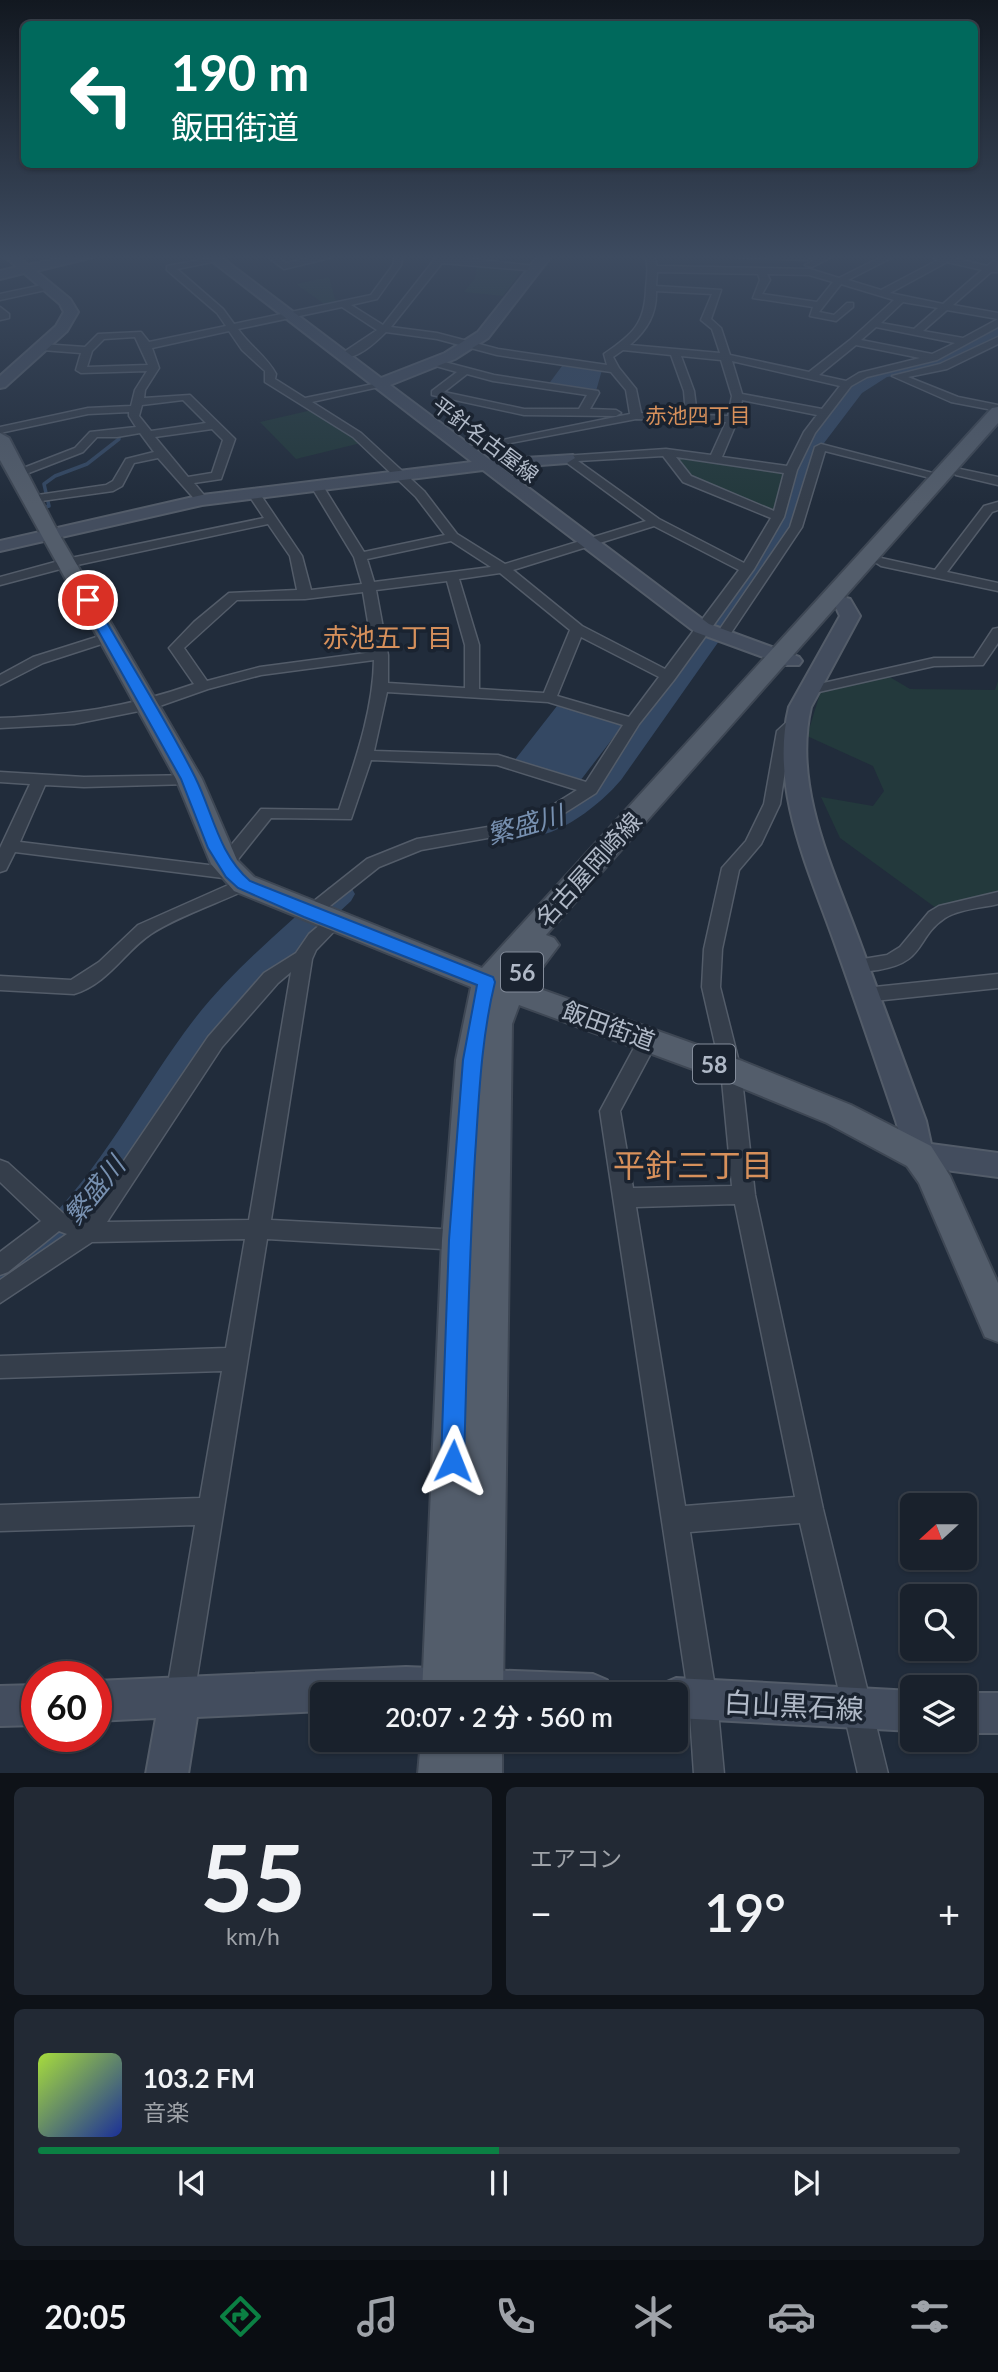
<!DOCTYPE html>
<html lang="ja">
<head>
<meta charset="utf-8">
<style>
  :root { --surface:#19212c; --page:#222934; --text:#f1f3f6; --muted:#9fa3a9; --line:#373e48; --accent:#0b8043 }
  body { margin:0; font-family:Lato,"Noto Sans JP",sans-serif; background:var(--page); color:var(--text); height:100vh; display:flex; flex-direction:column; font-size:26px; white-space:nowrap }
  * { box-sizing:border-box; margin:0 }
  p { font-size:23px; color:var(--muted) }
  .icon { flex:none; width:38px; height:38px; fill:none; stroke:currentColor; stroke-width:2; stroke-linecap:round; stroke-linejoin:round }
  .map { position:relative; height:1773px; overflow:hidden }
  .sheet { display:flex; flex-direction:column; gap:14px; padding:14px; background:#0e1218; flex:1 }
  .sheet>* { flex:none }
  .hud { position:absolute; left:21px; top:21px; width:957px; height:147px; border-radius:10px; box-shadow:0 2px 5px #0004,0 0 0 2px var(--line); background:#00695c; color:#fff; overflow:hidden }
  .needle { width:46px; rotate:249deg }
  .buttons { position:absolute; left:900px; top:1493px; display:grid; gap:14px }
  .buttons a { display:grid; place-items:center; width:77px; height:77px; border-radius:10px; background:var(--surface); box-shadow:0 2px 5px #0004,0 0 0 2px var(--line); font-size:35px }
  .speed { position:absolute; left:21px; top:1661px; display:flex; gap:14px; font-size:35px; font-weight:700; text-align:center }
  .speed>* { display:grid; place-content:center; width:91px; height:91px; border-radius:50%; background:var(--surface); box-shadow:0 2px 5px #0004,0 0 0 2px var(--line); line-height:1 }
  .speed .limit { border:10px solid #d22; background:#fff; color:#111 }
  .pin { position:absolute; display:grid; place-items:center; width:60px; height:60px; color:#fff; margin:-30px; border:4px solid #fff; border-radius:50%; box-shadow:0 2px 7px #0007 }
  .me { position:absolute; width:77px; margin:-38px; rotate:2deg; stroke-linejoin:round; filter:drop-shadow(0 0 5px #0008) }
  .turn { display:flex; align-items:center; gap:24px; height:147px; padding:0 35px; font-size:32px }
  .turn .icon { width:91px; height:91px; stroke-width:2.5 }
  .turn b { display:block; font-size:49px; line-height:60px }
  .big { font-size:52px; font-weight:600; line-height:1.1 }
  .sheet .tile { flex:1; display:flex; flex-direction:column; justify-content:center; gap:10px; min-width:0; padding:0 24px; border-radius:10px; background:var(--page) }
  .sheet .dial { align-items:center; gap:0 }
  .dial b { font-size:91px; line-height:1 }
  .song { display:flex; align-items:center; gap:21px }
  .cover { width:84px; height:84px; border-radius:10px; background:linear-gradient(135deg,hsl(80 70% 55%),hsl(230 70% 35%)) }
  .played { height:7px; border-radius:4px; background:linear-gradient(90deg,var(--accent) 50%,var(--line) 50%) }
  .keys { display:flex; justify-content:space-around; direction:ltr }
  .heat { display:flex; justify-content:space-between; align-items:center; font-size:38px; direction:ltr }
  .sheet .tiles { flex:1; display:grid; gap:14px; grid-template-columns:1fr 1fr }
  .tile:last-child { grid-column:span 2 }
  .trip { position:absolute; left:310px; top:1682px; width:378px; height:70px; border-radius:10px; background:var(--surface); box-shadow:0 2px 5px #0004,0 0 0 2px var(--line); font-weight:600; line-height:70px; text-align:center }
  .menu { display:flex; height:112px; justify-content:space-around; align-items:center; background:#0a0d12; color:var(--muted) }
  .menu .icon { width:49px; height:49px }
  .menu .selected { color:var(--accent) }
  .menu b { font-size:32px; color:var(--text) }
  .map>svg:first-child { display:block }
  .green { fill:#23393c }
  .water { fill:#344863 }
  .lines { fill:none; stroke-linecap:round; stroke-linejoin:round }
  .stream { stroke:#344863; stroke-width:3.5 }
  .river { fill:#344863; fill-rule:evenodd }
  .street-casing { stroke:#535c69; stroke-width:3 }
  .secondary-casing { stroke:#535c69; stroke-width:4 }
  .primary-casing { stroke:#3e4754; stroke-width:4 }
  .street { fill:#353e4b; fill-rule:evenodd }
  .secondary { fill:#434d5e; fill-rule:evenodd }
  .primary { fill:#535d6b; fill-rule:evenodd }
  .route { fill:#1a73e8; stroke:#114b97; stroke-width:2 }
  .labels { text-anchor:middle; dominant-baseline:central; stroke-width:7; stroke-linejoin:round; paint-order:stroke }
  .far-neighbourhood-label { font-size:21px; fill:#d7905b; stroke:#1a2330 }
  .far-street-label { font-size:21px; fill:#b0b9c7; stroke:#1a2330 }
  .shield { fill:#1a2330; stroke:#838c9a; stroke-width:2 }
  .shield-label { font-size:23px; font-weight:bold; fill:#b0b9c7 }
  .street-label { font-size:24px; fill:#b0b9c7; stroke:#1a2330 }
  .neighbourhood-label { font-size:26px; fill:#d7905b; stroke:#1a2330 }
  .water-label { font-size:26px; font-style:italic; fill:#7790b0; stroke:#1a2330 }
  .near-street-label { font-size:28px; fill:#b0b9c7; stroke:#1a2330 }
  .near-neighbourhood-label { font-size:32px; fill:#d7905b; stroke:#1a2330 }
</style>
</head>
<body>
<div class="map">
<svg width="998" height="1774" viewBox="0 0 998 1774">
  <rect width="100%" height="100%" fill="#212c3b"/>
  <path class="green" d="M477,265l46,4 -20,27 -39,-4 11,-14z
    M329,277l6,22 5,4 -13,3 -31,-22z
    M312,410l49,33 -65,16 -36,-37z
    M668,454l120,17 -11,45 -89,-37z
    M883,673l27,16 85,1 3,-9v213l-51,22 -107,-78 -19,-41 52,9 11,-15 -11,-25 -66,-30 15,-49z"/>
  <path class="water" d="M562,366l40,4 -6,21 -48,-6z
    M557,706l66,19 -43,56 -66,-20z"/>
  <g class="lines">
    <path class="stream" d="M42,508l7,-2 -5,-22 11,-8 32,-12 32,-25v-4"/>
    <path class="river" d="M998,326v11l-63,32 -48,8 -25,16 -41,54 -25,85 -175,248c-23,27 -72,66 -110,56l-4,-7 4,-7c37,-10 65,-25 90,-54l173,-236 28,-86 48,-61 26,-17 49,-8z
      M340,884l11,3 4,7 -4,7 -101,94 -42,55 -75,121 -65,80 -54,40 -14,5v-39c14,-10 31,-19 43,-31 57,-57 94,-128 141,-193 40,-56 94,-100 145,-146z"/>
    <defs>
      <path id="street" d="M265,255h10l11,8 37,-8h19l-58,14z
        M395,255h8l-2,10 -24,34 -26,6 32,20 55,-70 97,11 4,3 -1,2 -96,-8 -51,64 46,6 61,16 109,16 -3,-11c29,-20 41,-30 42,-66 1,-12 3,-21 -1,-33h9l3,11 153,3 29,9 46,-23h12l-49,25 33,10 57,-30 -9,-5h13l45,11 11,-8 -2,10 2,4h-7l-38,33 45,8v6l-51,-9 -24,21 40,7 35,-19v8l-61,33 -70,17 -16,9 -36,47 -18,37 -13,47 -30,52 -80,111 -35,44 -43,69 -44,28 -26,10 -105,19 -42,17 -63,50h-12l-3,-4 3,-4 63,-50 50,-20 100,-17 23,-9 37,-23 -80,-25 -126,-5 -20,59 -80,-1 -39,49 8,6 -3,4 -6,2 -216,-27 -9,18 -6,2v-24l30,-64 -30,-2v-10l84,5 111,-2 2,4 -2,4 -6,1 -105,3 -39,-2 -25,57 197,24 2,-6 42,-51 78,1c16,-49 34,-98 35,-150l-113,15 -53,14 -54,19 -80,16 -74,4v-10c71,-3 126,-10 194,-34l-25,-36 25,-26 35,-29 68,-3 -7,-34 -22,-32 -200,43 -68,18v-8l66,-18 198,-41 -16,-24 6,-4 4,1 44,65 9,34 51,-6 -8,-27 -43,-71 6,-4 6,4 41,66 81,-17 -29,-38 -63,-60 -88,-55v-11l-23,-21 -13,-19 -77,17 7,20 -14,22 -1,8 46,-3 45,44 -14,40 -27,4 14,17 -2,3h-8l-40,-45 -24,5 -12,23 -9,5 -86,12 -2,-3 6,-4 75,-11 7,-4 13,-22 28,-7 -14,-19 -23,4h-20l-14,15 -62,24h-8v-4l62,-24 15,-16 46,-5 -7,-11v-4l-41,2 -88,19v-6l88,-19 43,-2 4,-16 12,-19 -66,2 -5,-3 5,-17 -39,-3 -5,-3 5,-3 43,3 13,-13 43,-2 8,10 77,-16 -9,-13 -50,-43v-4l50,-9v4l-40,8 46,40 11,15 137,-29 22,-30zM947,262l35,8 -39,34 -53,-11zM657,272l101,2 2,6 -7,18 60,9 -3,9 26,5 17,-14v-4h-6l-13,12 -15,-3 22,-28 53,16 -44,40 -41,32 -79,-17 -9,-27 -10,-9 10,-29 -65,-4zM767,274l42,1 24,7 -16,20 -55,-8 8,-14zM656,291l56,3 -11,26 11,9 8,24 -90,-8c17,-15 27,-31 26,-54zM903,302l35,6 -24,21 -33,-6zM342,307l35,23 -36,24v4c17,1 34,-15 45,-26l51,7 60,16 114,17 15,18 4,24 -162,33 -4,1v4l172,-33 90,3 -15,33 -45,-6 -103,7v4l83,61 -141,43 -48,-30 -33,-43 -63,-58 -49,-31 71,-16v-4l-78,16 -30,-19 1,-5c-9,-17 -27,-29 -38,-45zM876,327l79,16 -23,11 -71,-14zM135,337l13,28 -61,2 5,-16 12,-12zM856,345l64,13 -61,15 -13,8 -27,-6zM623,350l48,5 13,36 2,23 -45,-1 -5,-24 -17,-21 -6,-11zM681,356l40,4 11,36 -4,20 -31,-1 -3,-24zM732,361l108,25 -18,23 -80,-15zM183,400l23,23 -55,8 -12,-15 3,-11zM742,400l75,15 -13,17 -17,34 -65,-9 16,-38zM212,429l11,11 -11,33 -24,4 -33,-40zM663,456l20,26 88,36 -27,45 -85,-44 -81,-58zM676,457l108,16 -10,38 -83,-35zM654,526l85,44 -74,99 -83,-43 -69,-56zM451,541l40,26 -117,15 -7,-23zM500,573l70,57 -26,63 -65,-4v-44l-20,-66zM447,581l18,64v43l-77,-5v-28l-12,-65zM363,592l10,60 -113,15 -53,14 -23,-33 53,-48 68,-1zM581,637l78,40 -30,40 -72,-21zM387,692l161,10 75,23 -37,57 -88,-27 -124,-4z
        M681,255h129l1,2 -4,3z
        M824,255h12l-24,12 -7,-2z
        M47,284l3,1v4l-50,11v-6z
        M0,307l9,7v4l-9,2z
        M998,337v7l-51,25 -39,8 50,20 40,8v6l-47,-9 -59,-26 48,-12z
        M433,359l61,16 104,16 1,2 -9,16 26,1 5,3 -5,3 -92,-1 -92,-20v-4l25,-19 -28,-8 -1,-2zM467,374l26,7 94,14 -8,14h-55l-80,-17z
        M821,444l127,33 -6,4 -117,-30 -23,76 -75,112h-10l-2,-3 75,-109 25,-80z
        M960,469l38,8v8l-42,-10 -2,-2z
        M998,502v8l-6,2 -45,60 51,11v8l-117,-25 -6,-4 6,-4 54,12 49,-64z
        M998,628v15l-15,22 -49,1 -124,28 -7,-4 7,-4 124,-28h40l19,-29z
        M109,633l7,4 -2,3 -71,23 -43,22v-10l33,-18z
        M795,717l8,5 -11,11 -3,11 -9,60 -19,40 -22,26 -17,79 -2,38 21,83 14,125 68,314 65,265h-30l-58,-251 -110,9 27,168 7,74h-30l-5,-74 -89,-589 41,-76 7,-3 7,3 3,5 -38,71 13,77 99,-2 -11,-116 -19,-83 2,-38 18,-81 24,-27 18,-37 13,-73 13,-12zM735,1204l60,293 -110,9 -49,-299z
        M244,878l6,2 3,4 -3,4c-29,14 -74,29 -99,46 -27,18 -43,50 -77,60l-74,-4v-14l71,4 28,-18 39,-37z
        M998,892v12c-16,4 -39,5 -53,14 -30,20 -18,44 -67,52 -9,1 -18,3 -27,1l-2,-5 2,-5 36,-6 13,-8 29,-35 10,-6z
        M334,916l6,2 3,4 -27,28 -4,9 -41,261 189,10 8,3 3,7 -3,7 -8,3 -193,-11 -73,457 -4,10 -10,4 -10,-4 -4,-10 29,-171 -195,6v-26l200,-7 22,-127 -222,7v-22l226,-8 19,-109 -153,3 -92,61v-23l67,-46 -8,-3 -51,41 -8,3v-23l41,-31 -41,-39v-22l8,3 55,50 20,8 125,-184 56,-64 32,-20 13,-19 19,-16zM291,972l-42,248 -142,2 115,-175 56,-64z
        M998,974v14l-133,14 -7,-2 -3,-5 3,-5 7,-2z"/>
      <path id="secondary" d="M3,255h14l11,10 47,-10h26l-65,16 34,28 8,13 -11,19 -62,56 -5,1v-12l56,-50 8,-14 -4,-8 -36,-31 -24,6v-8l17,-4z
        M204,255h14l163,123 64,-25 33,-21 61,-77h13l-64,83 -33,21 -65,26 100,75 83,-5 2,3 -8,5 -65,5 207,156 90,33 3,4 -3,4h-14l-90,-33 -212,-162 -281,35 -202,46v-10l202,-46 270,-33z
        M843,597l7,2 10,17 -49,91c-19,81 23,163 50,238 21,58 43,117 65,176l5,23 67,9v24l-90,-12 -12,-44c-20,-59 -40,-118 -61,-177 -26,-74 -66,-156 -46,-237l51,-91 -6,-13z
        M406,1667l187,7 14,6 6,14h-291v17l-125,6 -9,57h-42l10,-56 -60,3v-40z
        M676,1678l236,13v40l-236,-13v-24h-18l4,-10z
        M37,1685v40l-37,1v-40z
        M964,1693h34v40h-34z"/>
      <path id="primary" d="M998,407v16l-452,512 8,3 5,7 -30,40 213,76 109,44 80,41 19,30 48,107v59l-13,-5 -66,-154 -12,-17 -80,-43 -107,-44 -201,-74 -7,19 -9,670h-81l20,-454 14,-180 15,-73 -237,-96 -23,-27 -35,-85 -176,-319v-27l9,5 50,96 143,245 35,81 17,17 228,91 510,-560z
        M421,1740h81v34h-84z"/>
    </defs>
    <use href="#street" class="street-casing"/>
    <use href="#secondary" class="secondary-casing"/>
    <use href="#primary" class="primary-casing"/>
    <use href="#street" class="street"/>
    <use href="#secondary" class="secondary"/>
    <use href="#primary" class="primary"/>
  </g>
  <linearGradient id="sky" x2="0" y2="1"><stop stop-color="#121820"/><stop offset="0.51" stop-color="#3d4b60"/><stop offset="1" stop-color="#3d4b60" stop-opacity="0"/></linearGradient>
  <rect width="998" height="504" fill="url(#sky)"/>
  <path class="route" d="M88,596l6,4c33,59 71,117 101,177 18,36 23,76 55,104l243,96 2,5c-14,57 -16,115 -20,174 -6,102 -8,203 -11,305l-3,8 -8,3 -8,-3 -4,-8 8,-221 14,-180 14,-75 -173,-68 -66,-29 -12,-11 -18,-29 -27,-69 -100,-179z"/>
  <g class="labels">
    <g class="far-neighbourhood-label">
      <text x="698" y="414">赤池四丁目</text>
    </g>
    <g class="far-street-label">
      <text transform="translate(486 439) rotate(37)">平針名古屋線</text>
    </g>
    <g class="shield">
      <rect x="501" y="952.5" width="42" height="39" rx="5"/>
      <rect x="693" y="1044.5" width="42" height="39" rx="5"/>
    </g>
    <g class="shield-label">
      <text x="522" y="972">56</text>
      <text x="714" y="1064">58</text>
    </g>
    <g class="street-label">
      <text transform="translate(588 869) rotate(-48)">名古屋岡崎線</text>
      <text transform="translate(609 1025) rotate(20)">飯田街道</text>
    </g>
    <g class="neighbourhood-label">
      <text x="388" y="637">赤池五丁目</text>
    </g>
    <g class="water-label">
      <text transform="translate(525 824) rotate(-16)">繁盛川</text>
      <text transform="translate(94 1190) rotate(-51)">繁盛川</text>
    </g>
    <g class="near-street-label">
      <text transform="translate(794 1705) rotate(3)">白山黒石線</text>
    </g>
    <g class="near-neighbourhood-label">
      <text x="693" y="1164">平針三丁目</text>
    </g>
  </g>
</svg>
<div class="buttons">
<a><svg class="needle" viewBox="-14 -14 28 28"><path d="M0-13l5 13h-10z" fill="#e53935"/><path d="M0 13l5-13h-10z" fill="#9fa3a9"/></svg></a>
<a><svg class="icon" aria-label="search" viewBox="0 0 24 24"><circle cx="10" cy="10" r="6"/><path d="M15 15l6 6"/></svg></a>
<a><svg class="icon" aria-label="layers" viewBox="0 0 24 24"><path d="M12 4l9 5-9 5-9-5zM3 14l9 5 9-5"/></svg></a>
</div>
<div class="speed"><div class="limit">60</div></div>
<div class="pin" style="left:88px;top:600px;background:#d93025"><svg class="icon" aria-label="arrive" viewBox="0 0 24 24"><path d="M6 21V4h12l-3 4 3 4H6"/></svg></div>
<svg class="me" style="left:453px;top:1461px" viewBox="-20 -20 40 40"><path d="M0-17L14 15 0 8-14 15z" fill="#1a73e8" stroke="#fff" stroke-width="4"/></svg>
<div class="trip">20:07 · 2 分 · 560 m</div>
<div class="hud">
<div class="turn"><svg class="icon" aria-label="left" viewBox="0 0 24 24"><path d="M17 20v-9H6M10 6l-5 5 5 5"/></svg><div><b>190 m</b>飯田街道</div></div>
</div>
</div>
<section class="sheet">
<div class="tiles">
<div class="tile dial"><b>55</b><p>km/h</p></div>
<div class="tile"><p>エアコン</p>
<div class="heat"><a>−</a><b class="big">19°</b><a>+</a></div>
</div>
<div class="tile">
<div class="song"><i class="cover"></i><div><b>103.2 FM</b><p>音楽</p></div></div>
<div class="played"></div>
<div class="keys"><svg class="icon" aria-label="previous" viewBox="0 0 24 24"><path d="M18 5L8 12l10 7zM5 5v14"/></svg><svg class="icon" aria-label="pause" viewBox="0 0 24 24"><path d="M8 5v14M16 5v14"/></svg><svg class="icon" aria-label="next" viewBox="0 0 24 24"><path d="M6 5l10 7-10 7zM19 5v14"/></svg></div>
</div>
</div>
</section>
<nav class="menu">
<b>20:05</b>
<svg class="icon selected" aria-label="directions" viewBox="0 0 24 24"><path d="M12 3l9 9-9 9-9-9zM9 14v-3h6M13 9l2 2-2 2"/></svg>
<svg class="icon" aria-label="music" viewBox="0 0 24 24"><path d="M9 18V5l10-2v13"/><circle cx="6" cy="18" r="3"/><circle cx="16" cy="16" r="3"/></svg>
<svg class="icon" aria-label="phone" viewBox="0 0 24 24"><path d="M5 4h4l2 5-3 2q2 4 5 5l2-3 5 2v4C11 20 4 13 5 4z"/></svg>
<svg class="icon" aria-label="climate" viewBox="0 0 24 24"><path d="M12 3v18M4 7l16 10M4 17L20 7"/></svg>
<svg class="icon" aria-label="car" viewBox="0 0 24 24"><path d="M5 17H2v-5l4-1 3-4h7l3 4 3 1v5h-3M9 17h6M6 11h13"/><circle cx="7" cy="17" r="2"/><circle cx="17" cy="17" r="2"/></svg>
<svg class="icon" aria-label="filters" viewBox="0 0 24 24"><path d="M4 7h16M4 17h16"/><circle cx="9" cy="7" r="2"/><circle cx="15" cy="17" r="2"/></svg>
</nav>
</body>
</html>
